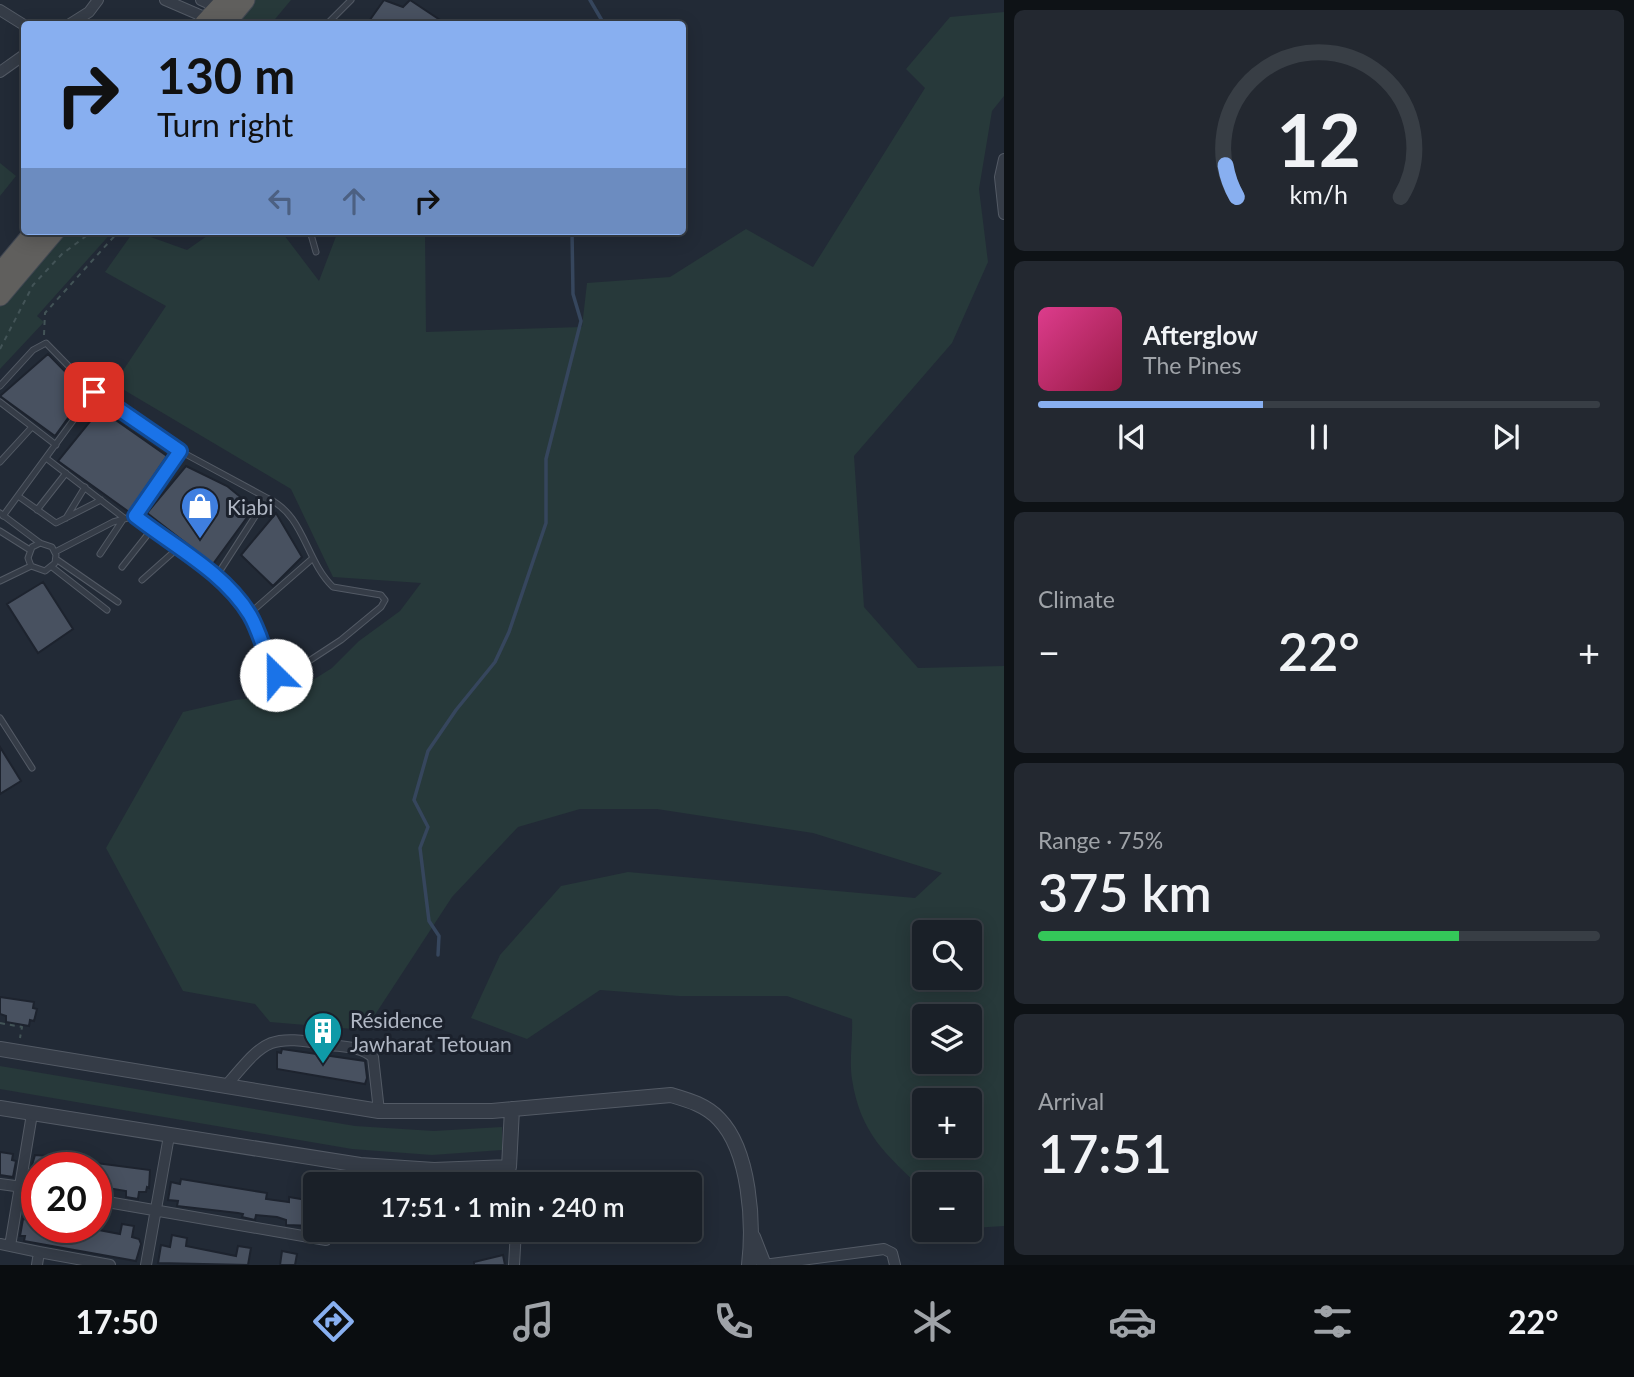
<!DOCTYPE html>
<html lang="en">
<head>
<meta charset="utf-8">
<style>
  :root { --surface:#1a2028; --page:#232830; --text:#f1f3f6; --muted:#9fa3a8; --line:#383e45; --accent:#88aff0 }
  body { margin:0; font-family:Lato,sans-serif; background:var(--page); color:var(--text); height:100vh; display:flex; flex-direction:column; font-size:26px; white-space:nowrap }
  * { box-sizing:border-box; margin:0 }
  p { font-size:23px; color:var(--muted) }
  .icon { flex:none; width:38px; height:38px; fill:none; stroke:currentColor; stroke-width:2; stroke-linecap:round; stroke-linejoin:round }
  .map { position:relative; flex:1; overflow:hidden }
  .drawer { display:flex; flex-direction:column; gap:10px; padding:10px; background:#0e1216; width:630px }
  .drawer>* { flex:none }
  .top-card { position:absolute; left:21px; top:21px; width:665px; height:214px; border-radius:7px; box-shadow:0 4px 18px #0003,0 0 0 2px var(--line); background:#88aff0; color:#111; overflow:hidden }
  .controls { position:absolute; left:912px; top:920px; display:grid; gap:14px }
  .controls a { display:grid; place-items:center; width:70px; height:70px; border-radius:7px; background:var(--surface); box-shadow:0 4px 18px #0003,0 0 0 2px var(--line); font-size:35px }
  .speed { position:absolute; left:21px; top:1152px; display:flex; gap:14px; font-size:35px; font-weight:700; text-align:center }
  .speed>* { display:grid; place-content:center; width:91px; height:91px; border-radius:50%; background:var(--surface); box-shadow:0 4px 18px #0003,0 0 0 2px var(--line); line-height:1 }
  .speed .limit { border:10px solid #d22; background:#fff; color:#111 }
  .pin { position:absolute; display:grid; place-items:center; width:60px; height:60px; color:#fff; margin:-30px; border-radius:14px; box-shadow:0 4px 10px #0006 }
  .me { position:absolute; width:77px; margin:-38px; rotate:337deg; stroke-linejoin:round; filter:drop-shadow(0 0 5px #0008) }
  .turn { display:flex; align-items:center; gap:24px; height:147px; padding:0 21px; font-size:32px }
  .turn .icon { width:91px; height:91px; stroke-width:2.5 }
  .turn b { display:block; font-size:49px; line-height:60px }
  .lanes { display:flex; align-items:center; height:66px; padding:0 21px; background:#0003; justify-content:center; gap:35px; direction:ltr }
  .lanes .off { opacity:.35 }
  .big { font-size:52px; font-weight:600; line-height:1.1 }
  .drawer .tile { flex:1; display:flex; flex-direction:column; justify-content:center; gap:10px; min-width:0; padding:0 24px; border-radius:10px; background:var(--page) }
  .drawer .dial { align-items:center; gap:0 }
  .dial svg { height:182px; overflow:visible; fill:none; stroke:var(--line); stroke-width:7; stroke-linecap:round; text-anchor:middle }
  .dial text { fill:var(--text); stroke:none }
  .song { display:flex; align-items:center; gap:21px }
  .cover { width:84px; height:84px; border-radius:10px; background:linear-gradient(135deg,hsl(330 70% 55%),hsl(340 70% 35%)) }
  .played { height:7px; border-radius:4px; background:linear-gradient(90deg,var(--accent) 40%,var(--line) 40%) }
  .keys { display:flex; justify-content:space-around; direction:ltr }
  .heat { display:flex; justify-content:space-between; align-items:center; font-size:38px; direction:ltr }
  .charge { height:10px; border-radius:5px; background:linear-gradient(90deg,#34c759 75%,var(--line) 0) }
  .trip { position:absolute; left:303px; top:1172px; width:399px; height:70px; border-radius:7px; background:var(--surface); box-shadow:0 4px 18px #0003,0 0 0 2px var(--line); font-weight:600; line-height:70px; text-align:center }
  .dock { display:flex; height:112px; justify-content:space-around; align-items:center; background:#0a0d10; color:var(--muted) }
  .dock .icon { width:49px; height:49px }
  .dock .current { color:var(--accent) }
  .dock b { font-size:32px; color:var(--text) }
  main { display:flex; flex:1; min-height:0 }
  .map>svg:first-child { display:block }
  .green { fill:#27393a; fill-rule:evenodd }
  .lines { fill:none; stroke-linecap:round; stroke-linejoin:round }
  .stream { stroke:#36465d; stroke-width:3.5 }
  .building { fill:#485160; stroke:#1d232e; stroke-width:2 }
  .service-casing { stroke:#535a65; stroke-width:7 }
  .minor-casing { stroke:#535a65; stroke-width:12 }
  .tertiary-casing { stroke:#535a65; stroke-width:16 }
  .trunk-casing { stroke:#404752; stroke-width:21 }
  .path { stroke:#435457; stroke-width:2; stroke-dasharray:5 5; stroke-linecap:butt }
  .service { stroke:#353c47; stroke-width:5 }
  .minor { stroke:#353c47; stroke-width:10 }
  .tertiary { stroke:#353c47; stroke-width:14 }
  .trunk { stroke:#605f5d; stroke-width:19 }
  .route-casing { stroke:#114b97; stroke-width:18 }
  .route { stroke:#1a73e8; stroke-width:12 }
  .labels { text-anchor:middle; dominant-baseline:central; stroke-width:6; stroke-linejoin:round; paint-order:stroke }
  .poi-label { font-size:21px; fill:#b0b7c4; stroke:#1b212c; text-anchor:start }
</style>
</head>
<body>
<main>
<div class="map">
<svg width="1004" height="1265" viewBox="0 0 1004 1265">
  <rect width="100%" height="100%" fill="#222a36"/>
  <path class="green" d="M255,0h36l-20,24h-36z
    M1004,12v84l-12,15 -13,78 9,73 -36,81 -98,113 10,151 54,61 86,-2v560l-31,2 -3,-3v-40h-46v5c-38,-35 -64,-57 -72,-111 -3,-19 1,-40 0,-60l-65,-23h-108l-79,-6 -73,49 -56,-21 29,-63 61,-69 67,-14 287,26 27,-25 -129,-40 -156,-24h-77l-62,18 -66,70 -87,133 -95,-8 -15,-18 -72,-13 -77,-143 77,-136 52,-12 54,-5 43,-27 27,-27 41,-30 21,-28 -88,-6 -42,-88 -177,-105 52,-78 -61,-34 29,-41 53,19 27,-19h67l38,50 19,-50h87l1,101 156,-5 5,-44 83,-6 76,-48 67,38 112,-179 -19,-19 44,-52zM924,933h46v45h-46zM924,1017h46v45h-46zM924,1101h46v45h-46z
    M0,163l16,13 -16,20z
    M61,231h52l-76,85 7,6 -44,47v-63z
    M0,1066l355,60 79,5 68,-4v23l-70,5 -80,-6 -352,-60z"/>
  <g class="lines">
    <path class="stream" d="M590,0l14,24
      M438,955l1,-19 -10,-15 -9,-73 8,-21 -14,-27 14,-49 28,-41 39,-48 14,-30 37,-109v-64l35,-138 -8,-27 -1,-63"/>
  </g>
  <path class="building" d="M384,0l19,7 7,-7 36,24h-79z
    M48,354l38,39 -31,43 -55,-40z
    M100,409l67,47 -38,56 -71,-51z
    M186,466l41,20 27,22 -41,56 -66,-51z
    M276,513l26,44 -29,29 -32,-31z
    M43,582l30,47 -35,24 -31,-49z
    M0,747l21,34 -21,13z
    M0,997l34,5 -1,6 4,1 -3,12 -4,-1 -1,6 -23,-4v-6l-6,-2z
    M282,1049l83,12 2,17 -2,6 -88,-15v-17l4,1z
    M0,1152l13,2 -1,6 4,1 -3,16 -13,-2z
    M35,1155l52,4 -1,8h-49v6l-7,-1z
    M96,1163l54,7 -1,18 -2,-1 -1,5h-7l-1,7 -12,-2v-6l-30,-5z
    M181,1179l86,14 -1,6 23,3v-5l24,4 2,25 -29,-1v-5l-9,-3 -21,-2 -1,5 -13,-3 1,-3 -5,-1 -61,-7 1,-5 -10,-1 3,-18 9,2z
    M23,1219l14,2v6h46l37,7 2,-10 12,2 -2,11 7,2 2,5 -5,17 -112,-20 1,-5h-5z
    M345,1230h15l-1,13h-11v-3l-4,-1z
    M172,1235l15,3 -1,8 50,10 2,-10 13,2 -3,17 -90,-2 3,-18 9,2z
    M282,1251l15,3 -2,11h-15z
    M503,1255l2,10h-31v-3z"/>
  <g class="lines">
    <defs>
      <path id="service" d="M327,24l24,-24
        M310,231l6,21
        M0,386l33,-36 13,-7 48,49 86,59 87,47
        M0,402l56,43
        M46,458l78,60 -24,36
        M0,462l32,-35
        M18,496l38,27 45,-23
        M37,510l29,-37
        M0,513l40,30 12,4 4,8 -1,8 -10,8 -14,-5 -3,-8 4,-11 8,-4
        M3,516l91,-124
        M135,516c39,30 87,56 114,98 12,19 14,47 30,63l7,-1 55,-36 40,-33 4,-7 -4,-5 -48,-8c-28,-27 -28,-72 -66,-89l-51,79
        M66,518l19,-31
        M0,531l30,19
        M55,552l58,-30 22,-6 45,-65
        M56,559l62,43
        M52,567l55,43
        M122,567l30,-38
        M142,580l36,-32
        M0,581l31,-15
        M249,614l64,-56
        M0,718l32,50"/>
      <path id="minor" d="M165,0l44,19
        M201,0l18,8
        M0,10l24,15
        M70,24l19,-12 9,-12
        M0,72l24,-17
        M1004,159l-4,18 4,37
        M225,1087c41,-48 42,-53 106,-42 15,2 31,2 42,12l6,54
        M509,1167l4,18
        M0,1184l37,5
        M96,1200l230,40
        M0,1244l39,8
        M10,1246l22,-132
        M37,1265l2,-13 71,13
        M146,1265l23,-129
        M514,1265l2,-35
        M764,1265l120,-16 8,4 3,12"/>
      <path id="tertiary" d="M0,1049l379,62h113l179,-16c17,5 35,10 48,24 31,32 35,104 30,146
        M0,1108l360,57 74,5 75,-3 3,-58
        M753,1237l11,28"/>
      <path id="trunk" d="M204,24l22,-24
        M225,24l20,-24
        M0,273l35,-42
        M0,296l55,-65"/>
    </defs>
    <use href="#service" class="service-casing"/>
    <use href="#minor" class="minor-casing"/>
    <use href="#tertiary" class="tertiary-casing"/>
    <use href="#trunk" class="trunk-casing"/>
    <path class="path" d="M106,231l5,7
      M44,335l1,-22 74,-82
      M0,349l33,-64 29,-31 31,-23
      M0,1023l22,4 -2,11"/>
    <use href="#service" class="service"/>
    <use href="#minor" class="minor"/>
    <use href="#tertiary" class="tertiary"/>
    <use href="#trunk" class="trunk"/>
  </g>
  <g class="lines">
    <defs>
      <path id="route" d="M94,392l86,59 -45,65c38,30 89,56 115,99 11,19 15,42 26,60"/>
    </defs>
    <use href="#route" class="route-casing"/>
    <use href="#route" class="route"/>
  </g>
  <defs>
    <symbol id="shop-pin" viewBox="-11 -11 22 30"><path d="M0 17L-7.5 6A9.5 9.5 0 1 1 7.5 6Z" fill="#3f7fe0" stroke="#1b212c"/><path d="M-5-2.5h2.3a2.7 3.5 0 0 1 5.4 0H5L5.5 6h-11ZM-1.5-2.5h3a1.5 2.3 0 0 0-3 0Z" fill="#fff"/></symbol>
    <symbol id="building-pin" viewBox="-11 -11 22 30"><path d="M0 17L-7.5 6A9.5 9.5 0 1 1 7.5 6Z" fill="#0f9aa8" stroke="#1b212c"/><path d="M-4-6H4V6H1V3H-1V6H-4ZM-2.5-4.3h1.7v1.8h-1.7ZM.8-4.3h1.7v1.8H.8ZM-2.5-1h1.7V.8h-1.7ZM.8-1h1.7V.8H.8Z" fill="#fff"/></symbol>
  </defs>
  <g fill-rule="evenodd">
    <use href="#shop-pin" x="178" y="484" width="44" height="60"/>
    <use href="#building-pin" x="301" y="1009" width="44" height="60"/>
  </g>
  <g class="labels">
    <g class="poi-label">
      <text x="227" y="506">Kiabi</text>
      <text x="350" y="1019">Résidence<tspan x="350" dy="24">Jawharat Tetouan</tspan></text>
    </g>
  </g>
</svg>
<div class="controls">
<a><svg class="icon" aria-label="search" viewBox="0 0 24 24"><circle cx="10" cy="10" r="6"/><path d="M15 15l6 6"/></svg></a>
<a><svg class="icon" aria-label="layers" viewBox="0 0 24 24"><path d="M12 4l9 5-9 5-9-5zM3 14l9 5 9-5"/></svg></a>
<a>+</a>
<a>−</a>
</div>
<div class="speed"><div class="limit">20</div></div>
<div class="pin" style="left:94px;top:392px;background:#d93025"><svg class="icon" aria-label="arrive" viewBox="0 0 24 24"><path d="M6 21V4h12l-3 4 3 4H6"/></svg></div>
<svg class="me" style="left:276px;top:675px" viewBox="-20 -20 40 40"><circle r="19" fill="#fff"/><path d="M0-13L10 11 0 6-10 11z" fill="#1a73e8"/></svg>
<div class="trip">17:51 · 1 min · 240 m</div>
<div class="top-card">
<div class="turn"><svg class="icon" aria-label="right" viewBox="0 0 24 24"><path d="M7 20v-9h11M14 6l5 5-5 5"/></svg><div><b>130 m</b>Turn right</div></div>
<div class="lanes"><svg class="icon off" aria-label="left" viewBox="0 0 24 24"><path d="M17 20v-9H6M10 6l-5 5 5 5"/></svg><svg class="icon off" aria-label="ahead" viewBox="0 0 24 24"><path d="M12 20V5M6 11l6-6 6 6"/></svg><svg class="icon" aria-label="right" viewBox="0 0 24 24"><path d="M7 20v-9h11M14 6l5 5-5 5"/></svg></div>
</div>
</div>
<section class="drawer">
<div class="tile dial"><svg viewBox="0 0 100 80">
<path d="M14 69A42 42 0 1 1 86 69"/>
<path d="M14 69A42 42 0 0 1 9 55" stroke="#88aff0"/>
<text x="50" y="56" font-size="32" font-weight="700">12</text>
<text x="50" y="72" font-size="11">km/h</text>
</svg></div>
<div class="tile">
<div class="song"><i class="cover"></i><div><b>Afterglow</b><p>The Pines</p></div></div>
<div class="played"></div>
<div class="keys"><svg class="icon" aria-label="previous" viewBox="0 0 24 24"><path d="M18 5L8 12l10 7zM5 5v14"/></svg><svg class="icon" aria-label="pause" viewBox="0 0 24 24"><path d="M8 5v14M16 5v14"/></svg><svg class="icon" aria-label="next" viewBox="0 0 24 24"><path d="M6 5l10 7-10 7zM19 5v14"/></svg></div>
</div>
<div class="tile"><p>Climate</p>
<div class="heat"><a>−</a><b class="big">22°</b><a>+</a></div>
</div>
<div class="tile"><p>Range · 75%</p><b class="big">375 km</b><div class="charge"></div></div>
<div class="tile"><p>Arrival</p><b class="big">17:51</b></div>
</section>
</main>
<nav class="dock">
<b>17:50</b>
<svg class="icon current" aria-label="directions" viewBox="0 0 24 24"><path d="M12 3l9 9-9 9-9-9zM9 14v-3h6M13 9l2 2-2 2"/></svg>
<svg class="icon" aria-label="music" viewBox="0 0 24 24"><path d="M9 18V5l10-2v13"/><circle cx="6" cy="18" r="3"/><circle cx="16" cy="16" r="3"/></svg>
<svg class="icon" aria-label="phone" viewBox="0 0 24 24"><path d="M5 4h4l2 5-3 2q2 4 5 5l2-3 5 2v4C11 20 4 13 5 4z"/></svg>
<svg class="icon" aria-label="climate" viewBox="0 0 24 24"><path d="M12 3v18M4 7l16 10M4 17L20 7"/></svg>
<svg class="icon" aria-label="car" viewBox="0 0 24 24"><path d="M5 17H2v-5l4-1 3-4h7l3 4 3 1v5h-3M9 17h6M6 11h13"/><circle cx="7" cy="17" r="2"/><circle cx="17" cy="17" r="2"/></svg>
<svg class="icon" aria-label="filters" viewBox="0 0 24 24"><path d="M4 7h16M4 17h16"/><circle cx="9" cy="7" r="2"/><circle cx="15" cy="17" r="2"/></svg>
<b>22°</b>
</nav>
</body>
</html>
